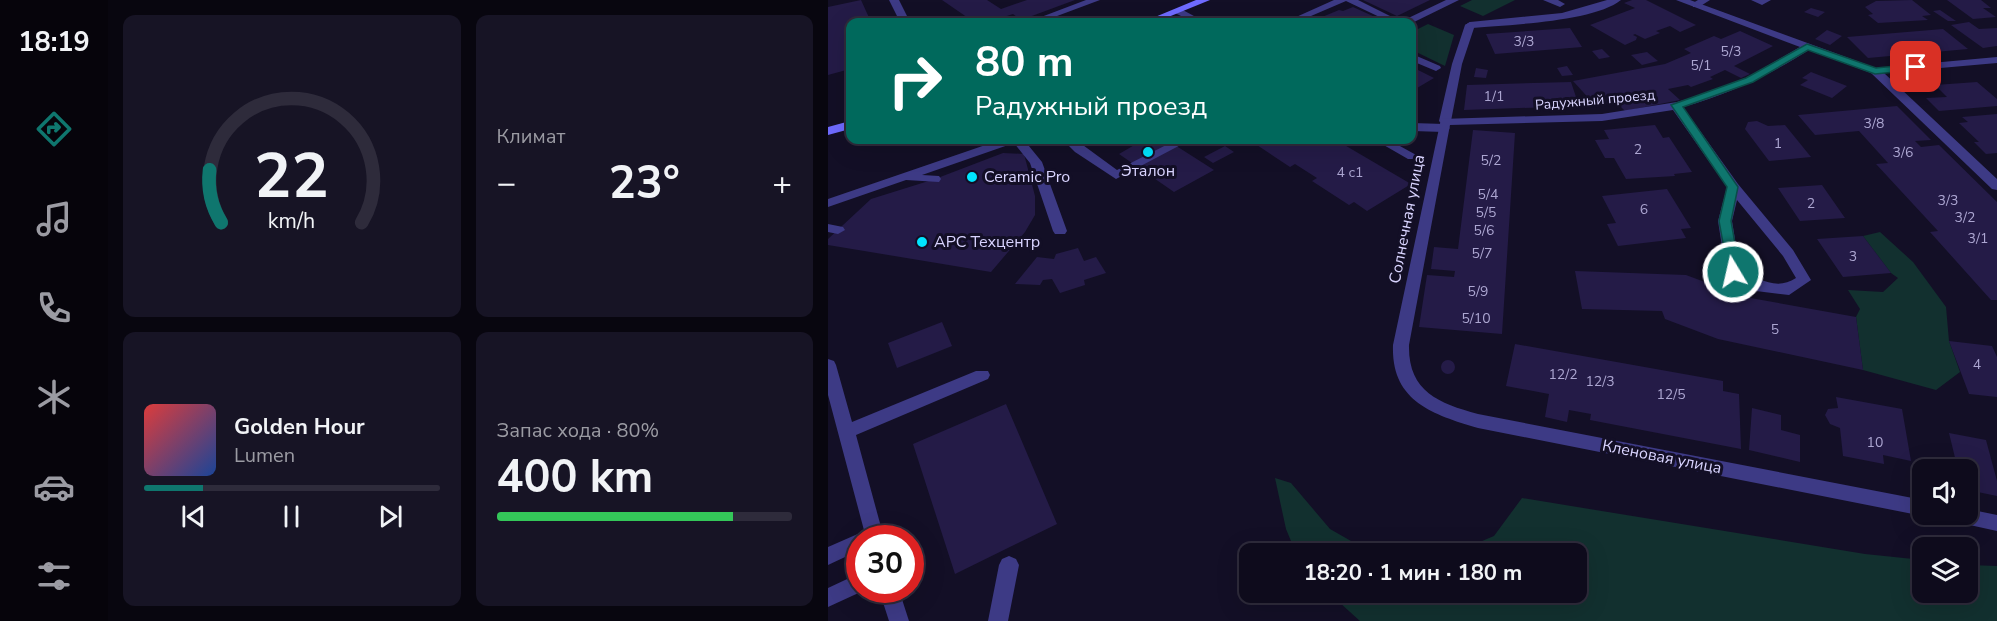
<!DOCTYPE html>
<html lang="ru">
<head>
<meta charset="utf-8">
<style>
  :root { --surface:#0e0b1c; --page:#171425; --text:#f1f3f6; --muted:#9b9ba3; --line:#2e2b3b; --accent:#0f766e }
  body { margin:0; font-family:"Nunito Sans",sans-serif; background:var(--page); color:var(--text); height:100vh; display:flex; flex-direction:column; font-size:22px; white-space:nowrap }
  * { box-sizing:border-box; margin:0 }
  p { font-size:20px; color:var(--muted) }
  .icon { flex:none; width:33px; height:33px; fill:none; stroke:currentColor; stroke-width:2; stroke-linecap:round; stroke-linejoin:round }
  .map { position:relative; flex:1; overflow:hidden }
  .side { display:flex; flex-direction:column; gap:15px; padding:15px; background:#08060f; width:720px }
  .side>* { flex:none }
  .top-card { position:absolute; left:18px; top:18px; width:570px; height:126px; border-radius:12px; box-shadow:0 6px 24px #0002,0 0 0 2px var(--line); background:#00695c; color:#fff; overflow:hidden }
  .fabs { position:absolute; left:1084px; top:459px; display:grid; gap:12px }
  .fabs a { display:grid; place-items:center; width:66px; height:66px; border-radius:12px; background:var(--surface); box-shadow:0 6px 24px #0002,0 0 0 2px var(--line); font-size:30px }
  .speed { position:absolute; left:18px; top:525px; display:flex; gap:12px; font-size:30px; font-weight:700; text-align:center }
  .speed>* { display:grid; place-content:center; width:78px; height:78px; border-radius:50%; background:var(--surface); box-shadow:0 6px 24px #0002,0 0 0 2px var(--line); line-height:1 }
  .speed .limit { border:9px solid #d22; background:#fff; color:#111 }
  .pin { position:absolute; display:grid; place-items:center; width:51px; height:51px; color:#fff; margin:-26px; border-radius:12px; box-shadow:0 3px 9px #0006 }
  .me { position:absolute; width:66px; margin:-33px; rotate:351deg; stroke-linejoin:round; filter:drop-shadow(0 0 4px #0008) }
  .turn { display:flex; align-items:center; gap:21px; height:126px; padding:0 30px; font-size:27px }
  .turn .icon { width:78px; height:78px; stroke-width:2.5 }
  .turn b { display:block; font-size:42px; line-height:51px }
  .big { font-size:45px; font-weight:700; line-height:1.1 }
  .side .card { flex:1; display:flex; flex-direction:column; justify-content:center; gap:9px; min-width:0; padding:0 21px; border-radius:12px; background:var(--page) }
  .side .dial { align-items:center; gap:0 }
  .dial svg { height:156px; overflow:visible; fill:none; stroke:var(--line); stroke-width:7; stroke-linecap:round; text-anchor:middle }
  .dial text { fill:var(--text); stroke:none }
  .song { display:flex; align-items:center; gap:18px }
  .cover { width:72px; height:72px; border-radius:9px; background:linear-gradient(135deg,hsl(0 70% 55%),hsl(220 70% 35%)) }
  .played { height:6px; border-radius:3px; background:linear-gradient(90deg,var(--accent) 20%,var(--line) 20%) }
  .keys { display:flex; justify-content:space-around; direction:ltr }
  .heat { display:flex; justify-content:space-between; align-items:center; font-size:33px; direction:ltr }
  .charge { height:9px; border-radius:4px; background:linear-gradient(90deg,#34c759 80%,var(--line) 0) }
  .side .tiles { flex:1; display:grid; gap:15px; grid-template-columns:repeat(2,1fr) }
  .trip { position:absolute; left:411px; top:543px; width:348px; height:60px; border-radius:12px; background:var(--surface); box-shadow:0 6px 24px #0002,0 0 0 2px var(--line); font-weight:700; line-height:60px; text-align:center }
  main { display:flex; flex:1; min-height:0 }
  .dock { display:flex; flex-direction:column; width:108px; justify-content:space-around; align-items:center; background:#06040b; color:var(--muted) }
  .dock .icon { width:42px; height:42px }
  .dock .selected { color:var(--accent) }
  .dock b { font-size:27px; color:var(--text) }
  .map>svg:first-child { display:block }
  .green { fill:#12302f }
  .building { fill:#241b47 }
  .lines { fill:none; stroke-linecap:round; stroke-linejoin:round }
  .lane { fill:#3d3a85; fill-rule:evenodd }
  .street { fill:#3d3a85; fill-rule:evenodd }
  .secondary { fill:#6f6bff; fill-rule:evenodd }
  .route { fill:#0f766e; stroke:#0a4d48; stroke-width:1.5 }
  .poi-dot { fill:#00e5ff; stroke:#130f26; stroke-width:2 }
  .labels { text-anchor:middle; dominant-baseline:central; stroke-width:6; stroke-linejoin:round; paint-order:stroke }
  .number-label { font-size:14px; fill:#aca6d1 }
  .far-street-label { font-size:14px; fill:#d9d4ff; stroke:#130f26 }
  .poi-label { font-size:16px; fill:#d9d4ff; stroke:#130f26; text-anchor:start }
  .street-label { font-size:16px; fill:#d9d4ff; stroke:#130f26 }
</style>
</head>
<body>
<main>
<nav class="dock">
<b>18:19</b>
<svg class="icon selected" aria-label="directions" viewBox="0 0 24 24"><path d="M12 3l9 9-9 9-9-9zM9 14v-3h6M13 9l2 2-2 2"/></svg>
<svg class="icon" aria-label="music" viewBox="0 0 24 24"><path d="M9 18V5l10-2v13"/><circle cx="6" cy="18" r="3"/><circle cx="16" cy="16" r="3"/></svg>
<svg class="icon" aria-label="phone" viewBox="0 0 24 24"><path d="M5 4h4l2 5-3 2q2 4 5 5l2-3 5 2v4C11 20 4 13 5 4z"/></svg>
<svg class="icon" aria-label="climate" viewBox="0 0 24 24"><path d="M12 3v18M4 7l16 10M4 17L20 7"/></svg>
<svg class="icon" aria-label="car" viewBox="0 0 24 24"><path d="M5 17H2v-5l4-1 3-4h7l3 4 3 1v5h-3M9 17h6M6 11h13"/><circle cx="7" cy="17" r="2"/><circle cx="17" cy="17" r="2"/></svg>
<svg class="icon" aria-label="filters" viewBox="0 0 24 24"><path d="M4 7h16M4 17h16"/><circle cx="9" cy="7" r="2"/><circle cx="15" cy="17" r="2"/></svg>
</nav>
<section class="side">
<div class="tiles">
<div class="card dial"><svg viewBox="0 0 100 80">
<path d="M14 69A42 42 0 1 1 86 69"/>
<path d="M14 69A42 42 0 0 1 8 42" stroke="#0f766e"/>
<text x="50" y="56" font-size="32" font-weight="700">22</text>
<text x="50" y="72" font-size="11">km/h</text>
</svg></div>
<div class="card"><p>Климат</p>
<div class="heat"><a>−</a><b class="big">23°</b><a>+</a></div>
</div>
<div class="card">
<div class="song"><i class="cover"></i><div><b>Golden Hour</b><p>Lumen</p></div></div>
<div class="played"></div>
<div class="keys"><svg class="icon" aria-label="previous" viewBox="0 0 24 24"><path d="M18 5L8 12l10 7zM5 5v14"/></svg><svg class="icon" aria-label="pause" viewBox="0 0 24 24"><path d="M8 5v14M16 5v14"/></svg><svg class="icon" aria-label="next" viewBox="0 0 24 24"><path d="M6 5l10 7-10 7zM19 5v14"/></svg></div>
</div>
<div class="card"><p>Запас хода · 80%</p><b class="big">400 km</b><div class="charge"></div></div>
</div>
</section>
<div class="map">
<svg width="1169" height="621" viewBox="0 0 1169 621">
  <rect width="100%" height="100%" fill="#130f26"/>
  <path class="green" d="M644,0h43l-32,16 -23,-10z
    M600,24l26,11 -9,31 -33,-16v-18z
    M1052,232l33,30 33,45 3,34 11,31 -24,18 -73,-20 -7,-53 4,-8 -12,-19 35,2 15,-14 -7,-5 -28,-37z
    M447,478l16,5 39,46 42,24h-76l-10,-24z
    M694,498l343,56 58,6v32h45v-27l29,1v55h-637l-31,-28 247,-1v-38l-203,-1 31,-5 52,4 38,-16z"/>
  <path class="building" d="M33,0l10,22h-21v47l-22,6v-68z
    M114,0h45l14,9 26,-9h48l-54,20 -8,-6 -25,8h-14z
    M535,0h67l-33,16z
    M804,0h14l50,25 -16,7 -10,-6 -14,5 4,2 -15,6 -10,-5 -2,1 4,2 -1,3 -11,5 -35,-20 45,-17 -11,-5z
    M1084,0l19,15 -9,1 6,4 -50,3 -10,-8 5,-1 -8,-7 11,-6z
    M1119,0h34l10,8h-8l13,9 -23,2z
    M525,7l33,15h-76l29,-12 4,1z
    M983,8l14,4 -7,5 -14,-5z
    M1112,10l16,11h-8l-15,-10z
    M1141,22l10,7 18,-1v18l-14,2 -32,-23z
    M742,28l12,19 -87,7 -9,-20z
    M1115,29l25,20 -100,9 -21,-21z
    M999,30l15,6 -12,9 -15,-6z
    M912,31l33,15 -39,20 16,8 -9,4 -16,-8 -15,7 3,2 -22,8 -3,-2 -20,4 12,11 -55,11 -8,-8 -23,1 -21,-23 92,-17 26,-11 -7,-4 30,-13 7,3z
    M774,49l8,8 -11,2 -7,-8z
    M819,52l11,9 -16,4 -11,-10z
    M739,66l6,9 -11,1 -5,-8z
    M584,67l22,11 -22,13z
    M648,68l12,2 -2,8 -12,-1z
    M983,72l36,14 -15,12 -32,-13 8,-5 -6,-2z
    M743,82l8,24 -115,4 3,-25z
    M1149,82l20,17v7l-58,5 -13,-13 21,-1 -12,-12z
    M1069,106l34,34 -16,1 6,6 18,-2 58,57v98h-6l-61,-68 8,-1 -62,-67 12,-1 -29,-32 -44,4 -17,-20z
    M1169,114v39l-11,1 -12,-12h5l-20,-19 9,-1 -6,-5z
    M929,121l11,5 17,-1 26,32 -42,4 -24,-32 3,-7z
    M827,125l8,13 6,-1 23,35 -18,2 1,2 -49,3 -12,-21h-9l-10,-18 14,-1 -5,-9z
    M645,130l42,3 -13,201 -83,-7 8,-52 27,2 1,-6 -24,-2 3,-22 24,2z
    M315,140h24l47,30 -40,22 -55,-38z
    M429,140h79l75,44 -44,27 -13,-9 -5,3 -37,-24 5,-3 -22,-14 -5,3 -36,-24 5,-2z
    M397,146l9,6 -21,11 -9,-6z
    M175,153l21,1 11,42v19l-10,17 -34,40 -163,-27v-6l43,-40 64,-20z
    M994,185l23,33 -45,3 -22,-33z
    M839,189l24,39 -10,1 5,9 -68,8 -11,-22 9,-1 -14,-27z
    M1035,236l28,37 -48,4 -26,-38z
    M250,248l6,13 12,-4 10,16 -22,7 1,5 -25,8 -8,-14 -9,1 -3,5 -25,-1 22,-27 17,2 2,-5z
    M747,271l111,4 59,22 111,20 7,53 -145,-31 -53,-20 -3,-8 -80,-2z
    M114,322l10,24 -55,22 -9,-25z
    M1121,341l43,5 5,11v40l-28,-3z
    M687,344l208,37v10l16,3 2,55 -151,-29 1,-6 -22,-4 -2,12 -22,-5 4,-23 -43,-8z
    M613 367a7 7 0 1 1 14 0a7 7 0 1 1-14 0Z
    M1008,397l66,12 9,52 -28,-6 1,9 -41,-8 -3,-28 -10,-4 -5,-9 3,-6 10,-1z
    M178,404l51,120 -102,50 -42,-130z
    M924,408l29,7v15l19,5v27l-51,-12z
    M1121,433l37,7 11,41v15l-29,-6v-20h-10z"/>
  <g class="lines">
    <path class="lane" d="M61,0h10l11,22h-10z
      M258,0h14l-59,22h-13z
      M506,0h24l44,22h-12l-44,-21 -49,21h-12z
      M715,0h15l7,4 -5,3z
      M870,0h12l-11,7h-6v-4z
      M923,0h20l-9,5z
      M347,9h6l24,13h-12l-18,-9z
      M642,22l5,3 -13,39 -11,57 -6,4 -4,-2 -2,-2 13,-57 13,-39z
      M584,54l28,12 1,2 -5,3 -24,-10z
      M584,123l32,1 6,4 -6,4 -32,-1z
      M172,140h24l18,22 25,69 -2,3h-10l-2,-3 -23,-68 -16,-20 -92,32 17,1 2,3 -2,3 -33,-2 -78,27v-8z
      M235,140h13l41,30 59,-30h14l-74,39 -41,-27z
      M547,140h14l29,16 -2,3h-8z
      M0,224l15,3 2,3 -7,4 -10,-2z
      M0,359l6,2 2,4 16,57 124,-51h12l2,4 -2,4 -132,56 28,103h-24v12l-32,15v-18l32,-14 5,1 -37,-139z
      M181,556l7,3 3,6 -11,56h-20l11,-56 3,-6z
      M32,573v17h5l-37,17v-19z
      M51,590h20l10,31h-20z"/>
    <path class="street" d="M618,0h13l-47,23 -12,-1z
      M779,0h14c-27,22 -115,25 -151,28l-5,-3 5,-3 92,-9z
      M848,0h14l186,68 121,-11v6l-113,10 113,106v11l-5,-1 -121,-116 -62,-23c-41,26 -80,44 -126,57l55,77 55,66 18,30 -22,15 -33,-4 -28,-16 -2,-3 -8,-51 9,-34 -54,-77 -71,11 -152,4 -41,220c-1,46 29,58 69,69l445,86v14h4l-4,2 -445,-88c-46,-14 -87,-27 -85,-83l48,-226 161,-5 75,-12 35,-10 36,-15 52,-30zM909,200l46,56 13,22c-19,13 -38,1 -56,-9l-8,-48z
      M1140,509l29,6v16l-41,-9 -7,-2 -2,-6h21z"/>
    <path class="secondary" d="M368,0h14l-54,22h-13z
      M22,121v8l-22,6v-8z"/>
  </g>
  <path class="route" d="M979,44l69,24 40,-4 5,3 -5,3 -41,4 -67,-24 -55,32 -70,25 55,80 -7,34 9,51 -2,4h-9l-10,-55 8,-34 -56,-82 75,-27z"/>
  <g class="poi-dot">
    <circle cx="320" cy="152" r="6"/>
    <circle cx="144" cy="177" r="6"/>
    <circle cx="94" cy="242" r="6"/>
  </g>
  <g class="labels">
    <g class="number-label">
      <text x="696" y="41">3/3</text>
      <text x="903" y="51">5/3</text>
      <text x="873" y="65">5/1</text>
      <text x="666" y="96">1/1</text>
      <text x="1046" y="123">3/8</text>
      <text x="950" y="143">1</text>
      <text x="810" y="149">2</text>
      <text x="1075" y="152">3/6</text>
      <text x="663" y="160">5/2</text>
      <text x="522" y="172">4 с1</text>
      <text x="660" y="194">5/4</text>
      <text x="1120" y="200">3/3</text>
      <text x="983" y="203">2</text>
      <text x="816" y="209">6</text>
      <text x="658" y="212">5/5</text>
      <text x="1137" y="217">3/2</text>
      <text x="656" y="230">5/6</text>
      <text x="1150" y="238">3/1</text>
      <text x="654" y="253">5/7</text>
      <text x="1025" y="256">3</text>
      <text x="650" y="291">5/9</text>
      <text x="648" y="318">5/10</text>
      <text x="947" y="329">5</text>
      <text x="1149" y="364">4</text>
      <text x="735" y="374">12/2</text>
      <text x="772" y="381">12/3</text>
      <text x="843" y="394">12/5</text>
      <text x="1047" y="442">10</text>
    </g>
    <g class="far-street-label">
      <text transform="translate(767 100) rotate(-5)">Радужный проезд</text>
    </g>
    <g class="poi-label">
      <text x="320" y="171" text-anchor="middle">Эталон</text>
      <text x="156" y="177">Ceramic Pro</text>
      <text x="106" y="242">АРС Техцентр</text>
    </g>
    <g class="street-label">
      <text transform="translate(579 219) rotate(-79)">Солнечная улица</text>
      <text transform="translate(834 457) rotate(11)">Кленовая улица</text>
    </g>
  </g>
</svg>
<div class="fabs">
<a><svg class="icon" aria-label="sound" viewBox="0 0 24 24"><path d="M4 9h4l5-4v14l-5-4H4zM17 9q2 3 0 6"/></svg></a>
<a><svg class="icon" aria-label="layers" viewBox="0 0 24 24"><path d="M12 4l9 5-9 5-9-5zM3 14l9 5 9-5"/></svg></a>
</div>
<div class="speed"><div class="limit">30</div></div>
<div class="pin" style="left:1088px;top:67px;background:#d93025"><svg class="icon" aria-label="arrive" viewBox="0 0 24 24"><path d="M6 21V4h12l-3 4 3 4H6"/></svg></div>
<svg class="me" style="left:905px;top:272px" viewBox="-20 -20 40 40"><circle r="17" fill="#0f766e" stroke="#fff" stroke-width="3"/><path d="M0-11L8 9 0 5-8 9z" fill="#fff"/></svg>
<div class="trip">18:20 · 1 мин · 180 m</div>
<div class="top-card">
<div class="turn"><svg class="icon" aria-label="right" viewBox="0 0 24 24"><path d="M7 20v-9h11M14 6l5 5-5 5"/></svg><div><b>80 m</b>Радужный проезд</div></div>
</div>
</div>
</main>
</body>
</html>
